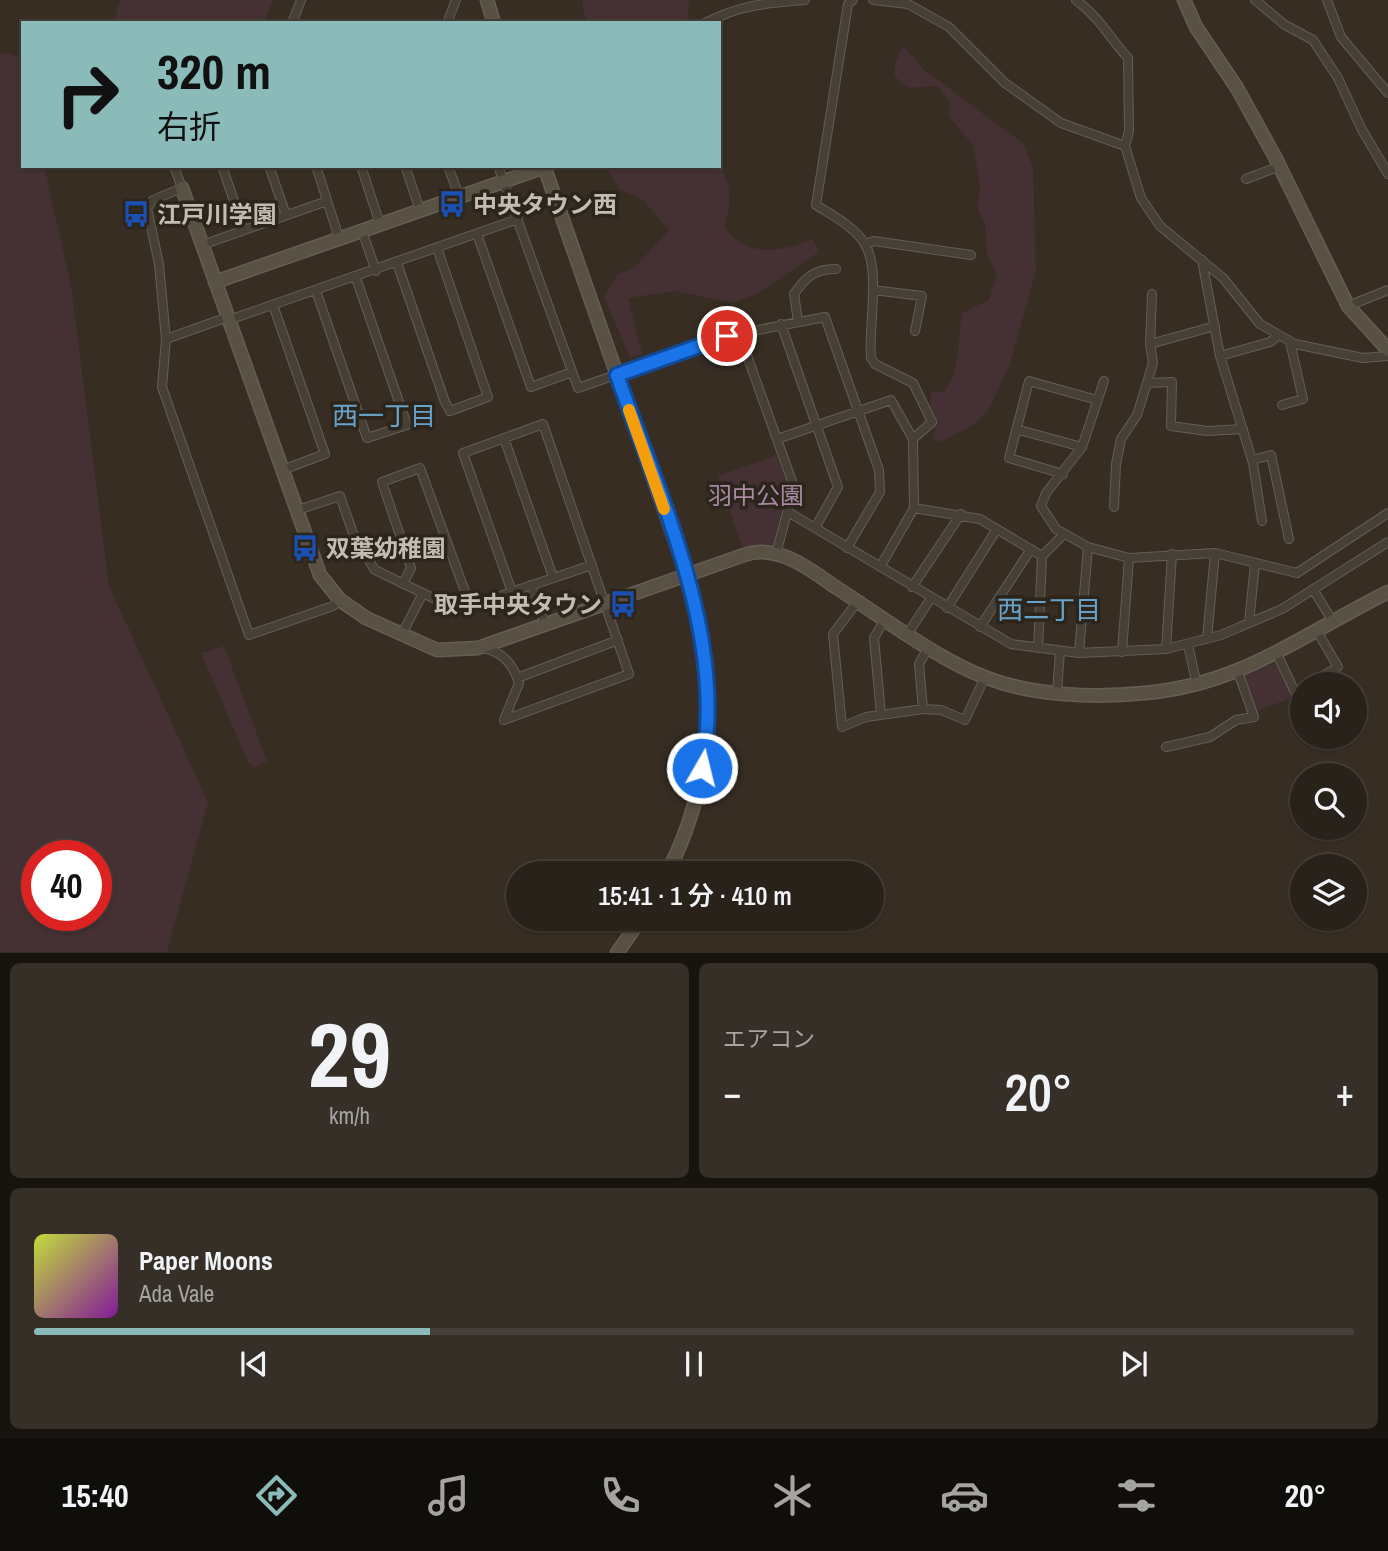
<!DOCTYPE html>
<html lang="ja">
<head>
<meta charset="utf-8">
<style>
  :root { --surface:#29221a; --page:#352f27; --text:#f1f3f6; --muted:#a5a4a2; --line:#453f39; --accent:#8bbbb9 }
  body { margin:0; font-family:"Archivo Narrow","Noto Sans JP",sans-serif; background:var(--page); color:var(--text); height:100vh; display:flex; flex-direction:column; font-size:26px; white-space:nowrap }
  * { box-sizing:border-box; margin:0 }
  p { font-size:23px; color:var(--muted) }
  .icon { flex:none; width:38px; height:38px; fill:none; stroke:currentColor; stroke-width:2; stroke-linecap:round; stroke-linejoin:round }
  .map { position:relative; height:953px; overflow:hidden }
  .details { display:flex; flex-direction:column; gap:10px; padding:10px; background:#17130e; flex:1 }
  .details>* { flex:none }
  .banner { position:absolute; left:21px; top:21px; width:700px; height:147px; border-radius:0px; box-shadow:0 2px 5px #0004,0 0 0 2px var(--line); background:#8bbbb9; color:#111; overflow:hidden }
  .tools { position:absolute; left:1290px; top:672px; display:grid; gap:14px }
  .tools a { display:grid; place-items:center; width:77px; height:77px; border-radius:50%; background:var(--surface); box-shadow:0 2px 5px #0004,0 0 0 2px var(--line); font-size:35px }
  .speed { position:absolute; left:21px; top:840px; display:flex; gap:14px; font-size:35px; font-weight:700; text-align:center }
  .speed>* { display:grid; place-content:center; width:91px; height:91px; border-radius:50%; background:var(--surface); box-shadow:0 2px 5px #0004,0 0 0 2px var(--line); line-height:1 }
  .speed .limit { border:10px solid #d22; background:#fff; color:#111 }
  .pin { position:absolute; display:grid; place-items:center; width:60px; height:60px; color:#fff; margin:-30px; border:4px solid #fff; border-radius:50%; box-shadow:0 2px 7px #0007 }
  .me { position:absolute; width:77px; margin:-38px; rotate:8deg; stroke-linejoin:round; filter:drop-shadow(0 0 5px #0008) }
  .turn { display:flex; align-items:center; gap:24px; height:147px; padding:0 21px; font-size:32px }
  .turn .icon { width:91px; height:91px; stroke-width:2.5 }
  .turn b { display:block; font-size:49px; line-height:60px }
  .big { font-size:52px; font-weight:600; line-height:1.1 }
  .details .widget { flex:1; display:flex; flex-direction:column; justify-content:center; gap:10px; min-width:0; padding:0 24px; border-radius:10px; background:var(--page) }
  .details .dial { align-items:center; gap:0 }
  .dial b { font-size:91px; line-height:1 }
  .song { display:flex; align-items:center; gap:21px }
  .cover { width:84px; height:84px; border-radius:10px; background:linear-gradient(135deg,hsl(70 70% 55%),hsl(290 70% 35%)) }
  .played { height:7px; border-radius:4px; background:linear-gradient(90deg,var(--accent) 30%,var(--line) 30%) }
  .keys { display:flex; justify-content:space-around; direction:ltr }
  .heat { display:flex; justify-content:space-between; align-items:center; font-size:38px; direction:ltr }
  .details .tiles { flex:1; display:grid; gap:10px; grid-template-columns:1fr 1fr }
  .widget:last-child { grid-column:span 2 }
  .trip { position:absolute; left:506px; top:861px; width:378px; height:70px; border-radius:35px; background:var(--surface); box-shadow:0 2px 5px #0004,0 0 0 2px var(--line); font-weight:600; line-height:70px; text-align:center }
  .tab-bar { display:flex; height:112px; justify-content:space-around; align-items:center; background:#100e0a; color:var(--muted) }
  .tab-bar .icon { width:49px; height:49px }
  .tab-bar .selected { color:var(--accent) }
  .tab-bar b { font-size:32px; color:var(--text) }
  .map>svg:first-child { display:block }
  .green { fill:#453033; fill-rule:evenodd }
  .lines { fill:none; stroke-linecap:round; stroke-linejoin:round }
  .street-casing { stroke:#655e54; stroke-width:10 }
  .secondary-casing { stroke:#655e54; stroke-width:15 }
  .street { stroke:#474036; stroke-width:8 }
  .secondary { stroke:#5a5145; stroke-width:12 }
  .route-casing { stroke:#114b97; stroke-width:18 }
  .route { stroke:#1a73e8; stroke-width:12 }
  .slow { stroke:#f59e0b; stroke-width:12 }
  .labels { text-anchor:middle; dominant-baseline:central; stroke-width:7; stroke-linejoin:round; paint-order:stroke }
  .poi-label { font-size:24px; font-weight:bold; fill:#c3bcb1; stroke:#2c251c; text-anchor:start }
  .park-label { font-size:24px; fill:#a889a1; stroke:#2c251c }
  .neighbourhood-label { font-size:26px; fill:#68a2c8; stroke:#2c251c }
</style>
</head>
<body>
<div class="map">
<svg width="1388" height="953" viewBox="0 0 1388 953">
  <rect width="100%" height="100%" fill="#372d23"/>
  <path class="green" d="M120,0h153l-9,23h-151z
    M583,0h106l-2,23h-100l-5,-18z
    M904,46l19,23 101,75 9,24 3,103 -27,96 -22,46 -13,11 -33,18 -8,-4c6,-17 -6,-31 -1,-47l12,1c16,-19 14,-55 18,-79l27,-13 8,-25 -10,-22 -2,-30 -7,-12 2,-26 -7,-40 -25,-29 3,-13 -14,-17 -29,2 -14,-12 2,-16z
    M0,52l20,5 3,15v94h21l27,120 38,300 99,216 -41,150h-167zM37,856h59v59h-59z
    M719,163c13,23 13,38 5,64 24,32 56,25 89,12l6,13 -62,42 -24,9 -58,-12 -47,7 14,56 -12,4 -26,-61 14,-23 16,-6 35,-38 -26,-30 -23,-11 -16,-23h115z
    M777,455l10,29 -12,61 -33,2 -24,-71z
    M224,646l43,115 -12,7 -7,-6 -47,-109z
    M1277,662l18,35 -39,14 -12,-35z"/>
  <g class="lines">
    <defs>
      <path id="street" d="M853,0l-5,4 -32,201c14,9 37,21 47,36 19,27 5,83 8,117l4,6 38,19 19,39 -19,17
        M873,0l35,4 41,23 56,56 56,40 64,23 16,52 19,28 63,52 37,46 35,20 68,14 25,-2
        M1076,0c25,19 32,36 52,58l1,73 -4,15
        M1255,0l30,25 28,15 25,38 23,50 27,46
        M1327,0l14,37 47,56
        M292,23l9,-23
        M447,23l9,-23
        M705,23c35,-18 61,-20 100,-23
        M174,166l8,22 -29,12 -6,8 12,56 7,75 -4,48 87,248 84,-29 7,-6
        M222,166l22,64
        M269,166l17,49
        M316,166l23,72
        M361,166l19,58
        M405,166l15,44
        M448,166l11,30
        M498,166l80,222 149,-52 98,-19 54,153 1,22 -33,56
        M1246,179l34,-13
        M362,231l14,40
        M477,234l54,153 41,-15
        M865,244l9,-3 97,14
        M202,245l125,-44
        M1202,260l18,96
        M397,263l48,139 5,9 38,-14 -51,-149
        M873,290l49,6 -7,35
        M316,291l51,147 40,-13 -51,-147
        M273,305l52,149 -43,16
        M1348,306l40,-16
        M229,320l289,-101
        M798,321l-4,-27c12,-17 20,-25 42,-25
        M781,324l57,163 -23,41
        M739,333l55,154 -18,67
        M166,339l62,-22
        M1150,344l65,-18
        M1104,381l-22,66 -36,46 -5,13 15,23 32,18 41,11 86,-5 82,20 91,-60
        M1147,383l6,-20 -3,-19 2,-50
        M1282,405l21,-6 -13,-57
        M1016,429l66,18
        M504,438l49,139
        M777,439l114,-39 22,39 1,69 -34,59
        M1252,460l19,-5 18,84
        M1063,474l-54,-16 20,-77 68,19
        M1114,507l2,-43 5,-25 16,-24 10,-32 25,-1 -1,44 36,5 36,-2
        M914,508l66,11 62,37
        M295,511l45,-15 15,43 20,31 83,40 134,-45
        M788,512l223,132 68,9 87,-4 55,-14 61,-26 106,-67
        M1262,521l-9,-58 -33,-107 50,-14 9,-7
        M403,584l8,-16 -29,-86 38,-14 51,140
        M531,585l14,39
        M912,587l49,-73
        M1313,589l20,33
        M858,601l-25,33 9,93 24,-10 57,-8 18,1 24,10 20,-43
        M947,608l50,-79
        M1249,623l6,-59
        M980,627l51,-78
        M908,633l23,-35
        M402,634l21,-41
        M1207,639l8,-86
        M1188,645l9,40
        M481,648c20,2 32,16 38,35l-15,37
        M1038,648l4,-92 22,-22
        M1166,649l6,-95
        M1122,652l7,-94
        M1079,653l9,-106
        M1277,654l18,38 7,-4
        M517,678l101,-38
        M1308,684l30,-17 -21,-36
        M1057,692l3,-41
        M923,709l-4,-45 10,-18
        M881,714l-7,-76 11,-19
        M504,720l125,-46 -86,-250 -80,29 49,139
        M1166,747l44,-10 26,-17 18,-3 -16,-45"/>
      <path id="secondary" d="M487,0l7,23
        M1184,0l12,27 41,61 38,69 73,149 40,44
        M544,166l143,409c31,97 28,207 -20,298
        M182,188l138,387 20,25 26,18 71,32 41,-2 266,-93c15,-5 27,-3 42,2 19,7 37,22 54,33 45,29 97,69 147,88 48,18 107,20 158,15 96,-8 160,-60 243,-101
        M215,282l330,-115
        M617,953l24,-34"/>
    </defs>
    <use href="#street" class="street-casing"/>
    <use href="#secondary" class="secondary-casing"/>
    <use href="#street" class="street"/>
    <use href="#secondary" class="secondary"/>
  </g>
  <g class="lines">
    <defs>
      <path id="route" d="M702,768c26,-130 -43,-272 -85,-393l110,-39"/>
    </defs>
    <use href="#route" class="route-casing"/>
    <use href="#route" class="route"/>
    <path class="slow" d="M629,410l35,99"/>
  </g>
  <defs>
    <symbol id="bus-bare" viewBox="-9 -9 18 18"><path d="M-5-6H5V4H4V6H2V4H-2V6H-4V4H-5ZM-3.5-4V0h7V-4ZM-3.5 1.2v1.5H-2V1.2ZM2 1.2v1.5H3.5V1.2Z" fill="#1a4fb4" stroke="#2c251c" stroke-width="2.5" paint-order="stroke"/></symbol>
  </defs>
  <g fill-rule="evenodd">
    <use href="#bus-bare" x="433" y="185" width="38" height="38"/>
    <use href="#bus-bare" x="117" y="195" width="38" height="38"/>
    <use href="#bus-bare" x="286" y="529" width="38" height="38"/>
    <use href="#bus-bare" x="604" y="585" width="38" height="38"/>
  </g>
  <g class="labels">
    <g class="poi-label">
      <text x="473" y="204">中央タウン西</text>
      <text x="157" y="214">江戸川学園</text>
      <text x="326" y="548">双葉幼稚園</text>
      <text x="602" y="604" text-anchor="end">取手中央タウン</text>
    </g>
    <g class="park-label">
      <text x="756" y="495">羽中公園</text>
    </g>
    <g class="neighbourhood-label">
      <text x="384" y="415">西一丁目</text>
      <text x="1049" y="609">西二丁目</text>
    </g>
  </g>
</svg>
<div class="tools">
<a><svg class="icon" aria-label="sound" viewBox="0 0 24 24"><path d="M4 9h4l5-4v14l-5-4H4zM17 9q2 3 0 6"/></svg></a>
<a><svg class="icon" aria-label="search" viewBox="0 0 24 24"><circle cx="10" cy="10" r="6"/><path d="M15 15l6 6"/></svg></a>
<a><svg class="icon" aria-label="layers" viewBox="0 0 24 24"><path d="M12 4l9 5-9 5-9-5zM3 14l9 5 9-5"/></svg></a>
</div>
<div class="speed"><div class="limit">40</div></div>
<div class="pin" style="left:727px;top:336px;background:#d93025"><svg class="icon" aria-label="arrive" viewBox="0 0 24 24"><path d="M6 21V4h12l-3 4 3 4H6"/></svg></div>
<svg class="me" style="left:702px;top:768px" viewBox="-20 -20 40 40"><circle r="17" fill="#1a73e8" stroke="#fff" stroke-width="3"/><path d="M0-11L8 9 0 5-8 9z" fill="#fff"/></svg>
<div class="trip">15:41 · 1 分 · 410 m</div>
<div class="banner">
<div class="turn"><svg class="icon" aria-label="right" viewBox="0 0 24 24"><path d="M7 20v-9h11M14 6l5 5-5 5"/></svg><div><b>320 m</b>右折</div></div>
</div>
</div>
<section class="details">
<div class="tiles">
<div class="widget dial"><b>29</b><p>km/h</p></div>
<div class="widget"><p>エアコン</p>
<div class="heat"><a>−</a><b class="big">20°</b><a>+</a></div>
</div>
<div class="widget">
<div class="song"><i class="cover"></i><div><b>Paper Moons</b><p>Ada Vale</p></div></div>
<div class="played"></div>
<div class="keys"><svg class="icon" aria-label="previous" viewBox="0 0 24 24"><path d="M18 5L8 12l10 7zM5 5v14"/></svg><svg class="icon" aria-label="pause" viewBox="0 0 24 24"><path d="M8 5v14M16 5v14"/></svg><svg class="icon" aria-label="next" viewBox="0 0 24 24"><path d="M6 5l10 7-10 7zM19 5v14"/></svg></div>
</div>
</div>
</section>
<nav class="tab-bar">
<b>15:40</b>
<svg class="icon selected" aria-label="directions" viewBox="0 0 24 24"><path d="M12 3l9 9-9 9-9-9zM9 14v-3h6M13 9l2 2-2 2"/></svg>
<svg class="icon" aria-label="music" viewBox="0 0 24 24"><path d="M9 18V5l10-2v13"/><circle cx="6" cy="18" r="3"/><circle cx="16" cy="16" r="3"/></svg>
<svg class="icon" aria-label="phone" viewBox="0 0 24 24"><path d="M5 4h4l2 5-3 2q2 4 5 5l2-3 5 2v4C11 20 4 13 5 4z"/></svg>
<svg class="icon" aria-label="climate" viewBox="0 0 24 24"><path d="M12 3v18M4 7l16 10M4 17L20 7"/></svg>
<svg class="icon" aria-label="car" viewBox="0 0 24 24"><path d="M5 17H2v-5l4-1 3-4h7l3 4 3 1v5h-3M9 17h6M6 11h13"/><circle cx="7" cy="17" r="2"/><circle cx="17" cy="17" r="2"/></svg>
<svg class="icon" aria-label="filters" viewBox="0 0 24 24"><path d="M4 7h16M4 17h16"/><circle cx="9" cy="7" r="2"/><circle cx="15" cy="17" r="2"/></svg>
<b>20°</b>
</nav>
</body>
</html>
